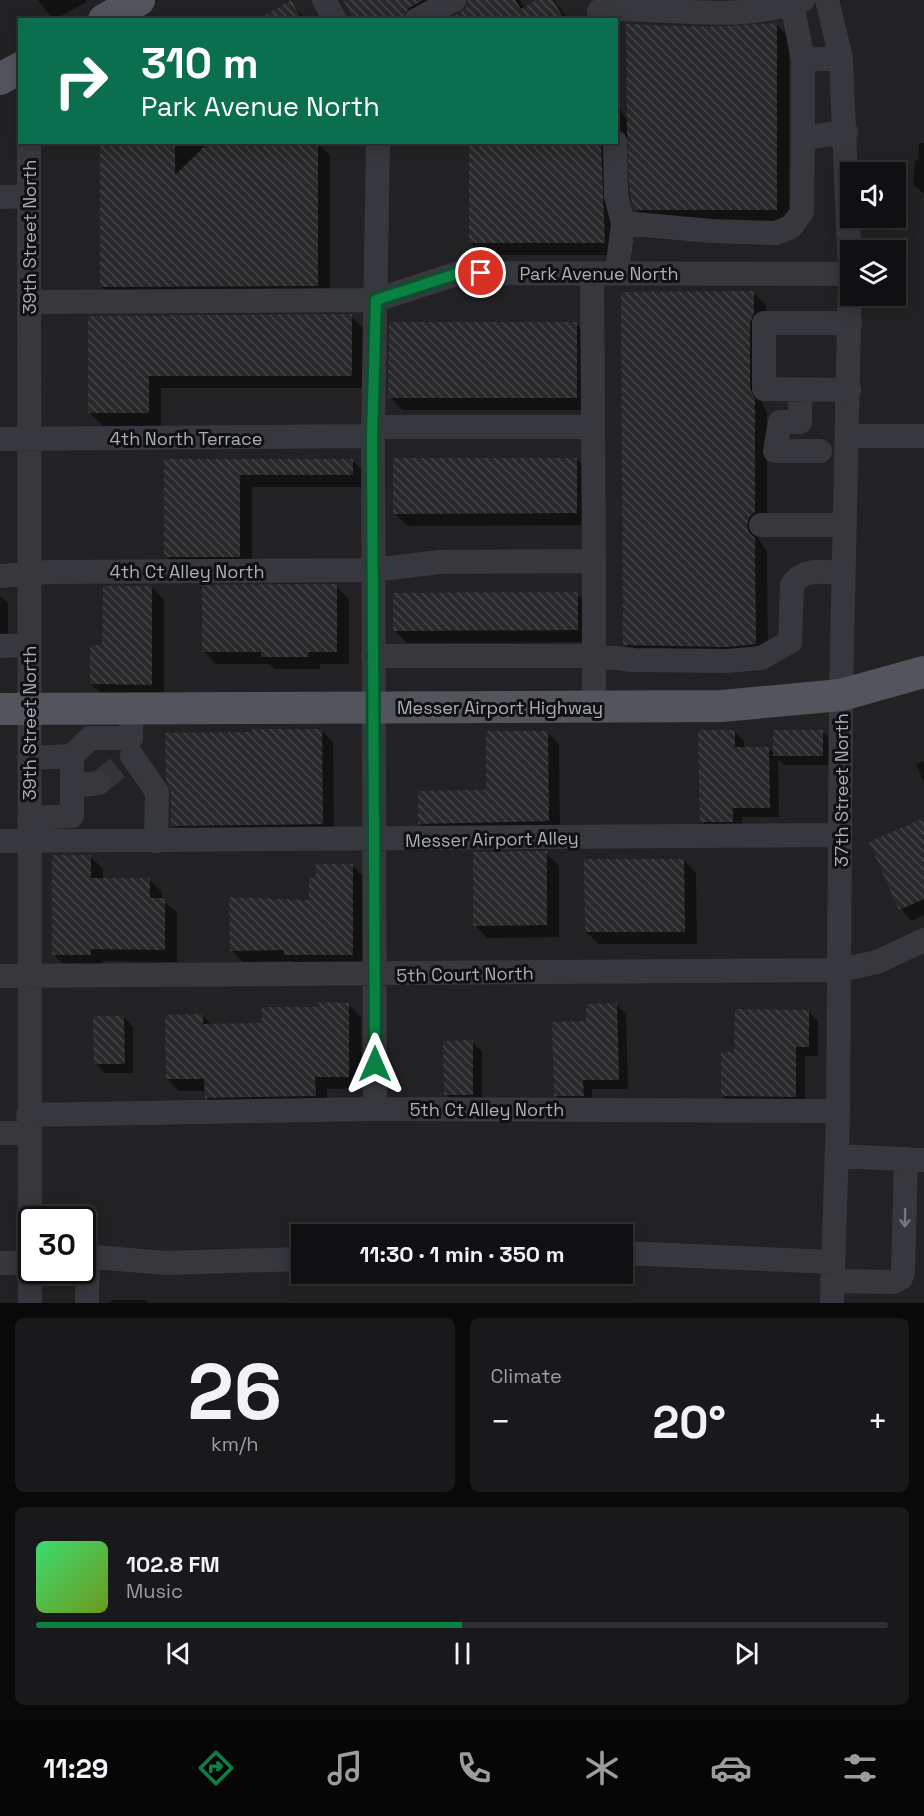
<!DOCTYPE html>
<html lang="en">
<head>
<meta charset="utf-8">
<style>
  :root { --surface:#101012; --page:#19191b; --text:#f1f3f6; --muted:#9c9d9f; --line:#303032; --accent:#0b8043 }
  body { margin:0; font-family:"Space Grotesk",sans-serif; background:var(--page); color:var(--text); height:100vh; display:flex; flex-direction:column; font-size:22px; white-space:nowrap }
  * { box-sizing:border-box; margin:0 }
  p { font-size:20px; color:var(--muted) }
  .icon { flex:none; width:33px; height:33px; fill:none; stroke:currentColor; stroke-width:2; stroke-linecap:round; stroke-linejoin:round }
  .map { position:relative; height:1303px; overflow:hidden }
  .side { display:flex; flex-direction:column; gap:15px; padding:15px; background:#09090a; flex:1 }
  .side>* { flex:none }
  .guide { position:absolute; left:18px; top:18px; width:600px; height:126px; border-radius:0px; box-shadow:0 3px 15px #0003,0 0 0 2px var(--line); background:#0b6e4f; color:#fff; overflow:hidden }
  .tools { position:absolute; left:840px; top:162px; display:grid; gap:12px }
  .tools a { display:grid; place-items:center; width:66px; height:66px; border-radius:0px; background:var(--surface); box-shadow:0 3px 15px #0003,0 0 0 2px var(--line); font-size:30px }
  .speed { position:absolute; left:18px; top:1206px; display:flex; gap:12px; font-size:30px; font-weight:700; text-align:center }
  .speed>* { display:grid; place-content:center; width:78px; height:78px; border-radius:50%; background:var(--surface); box-shadow:0 3px 15px #0003,0 0 0 2px var(--line); line-height:1 }
  .speed .limit { border:3px solid #111; border-radius:9px; background:#fff; color:#111 }
  .pin { position:absolute; display:grid; place-items:center; width:51px; height:51px; color:#fff; margin:-26px; border:3px solid #fff; border-radius:50%; box-shadow:0 2px 6px #0007 }
  .me { position:absolute; width:66px; margin:-33px; rotate:0deg; stroke-linejoin:round; filter:drop-shadow(0 0 4px #0008) }
  .turn { display:flex; align-items:center; gap:21px; height:126px; padding:0 24px; font-size:27px }
  .turn .icon { width:78px; height:78px; stroke-width:2.5 }
  .turn b { display:block; font-size:42px; line-height:51px }
  .big { font-size:45px; font-weight:600; line-height:1.1 }
  .side .tile { flex:1; display:flex; flex-direction:column; justify-content:center; gap:9px; min-width:0; padding:0 21px; border-radius:9px; background:var(--page) }
  .side .dial { align-items:center; gap:0 }
  .dial b { font-size:78px; line-height:1 }
  .song { display:flex; align-items:center; gap:18px }
  .cover { width:72px; height:72px; border-radius:9px; background:linear-gradient(135deg,hsl(140 70% 55%),hsl(80 70% 35%)) }
  .played { height:6px; border-radius:3px; background:linear-gradient(90deg,var(--accent) 50%,var(--line) 50%) }
  .keys { display:flex; justify-content:space-around; direction:ltr }
  .heat { display:flex; justify-content:space-between; align-items:center; font-size:33px; direction:ltr }
  .side .tiles { flex:1; display:grid; gap:15px; grid-template-columns:1fr 1fr }
  .tile:last-child { grid-column:span 2 }
  .trip { position:absolute; left:291px; top:1224px; width:342px; height:60px; border-radius:0px; background:var(--surface); box-shadow:0 3px 15px #0003,0 0 0 2px var(--line); font-weight:600; line-height:60px; text-align:center }
  .tabs { display:flex; height:96px; justify-content:space-around; align-items:center; background:#060607; color:var(--muted) }
  .tabs .icon { width:42px; height:42px }
  .tabs .current { color:var(--accent) }
  .tabs b { font-size:27px; color:var(--text) }
  .map>svg:first-child { display:block }
  .built { fill:#222225; fill-rule:evenodd }
  .shadow { fill:#0007 }
  .building { fill:url(#building-back-hatch) }
  .lines { fill:none; stroke-linecap:round; stroke-linejoin:round }
  .minor-tunnel { stroke:#333438; stroke-width:24; stroke-dasharray:24 12; stroke-linecap:butt }
  .minor { stroke:#37383d; stroke-width:24 }
  .major { stroke:#53555c; stroke-width:32 }
  .oneway { stroke:#757881 }
  .route-casing { stroke:#07532c; stroke-width:15 }
  .route { stroke:#0b8043; stroke-width:10 }
  .labels { text-anchor:middle; dominant-baseline:central; stroke-width:6; stroke-linejoin:round; paint-order:stroke }
  .street-label { font-size:18px; fill:#a8adb8; stroke:#111113 }
</style>
</head>
<body>
<div class="map">
<svg width="924" height="1303" viewBox="0 0 924 1303">
  <defs>
    <pattern id="building-back-hatch" width="6" height="6" patternUnits="userSpaceOnUse" patternTransform="scale(1.5)"><rect width="6" height="6" fill="#29292c"/><path d="M-1 5l2 2M0 0l6 6M5-1l2 2" fill="none" stroke="#454548"/></pattern>
  </defs>
  <rect width="100%" height="100%" fill="#161618"/>
  <path class="built" d="M0,0h924v1303h-924zM20,20h596v122h-596zM850,172h46v46h-46zM850,250h46v46h-46zM32,1220h50v50h-50zM302,1234h320v40h-320z"/>
  <path class="shadow" d="M38,0h48l1,2 -34,18z
    M344,0h115l-37,20h-66z
    M470,0h50l5,9 14,-9h15l15,20h-122l20,-11z
    M290,2l16,18h-46z
    M776,24l13,13v185h-141l-12,-13 -9,-69 -12,7 2,108h-134l-13,-12v-101h146v-40l12,20 81,-94z
    M101,143h216l13,12v143l-216,1 -13,-12z
    M919,143h5v51l-11,-9 2,-25 3,1z
    M753,293l13,12v22l-4,9v67l5,10v112l-6,5 -2,9 8,13 1,104 -130,1 -13,-13z
    M351,316l13,13v59h-203v38h-58l-13,-13v-96z
    M576,324l13,12v74h-187l-12,-13z
    M577,459l12,13v53l-182,1 -12,-13z
    M352,460l13,13v14h-113v82h-74l-12,-13 -1,-95z
    M336,586l13,13v65h-29v5h-45l-5,-5h-54l-12,-13z
    M152,587l12,13v97l-60,-1 -13,-12 13,-38z
    M577,594l13,13v35l-183,1 -13,-13z
    M0,596l8,7v42h-8z
    M321,730l12,12 1,93 -150,1 -12,-11 1,-33z
    M734,731l10,10v8h25l6,6 47,-24 10,10v24h-48l-6,-6 1,58h-37v13l-31,1 -9,-10z
    M547,732l12,12 1,89 -128,2 -12,-12 68,-31z
    M924,761v21l-8,-18z
    M924,819v96l-12,6 -11,-12z
    M546,853l13,13v71l-72,1 -12,-13z
    M90,856l13,13v10h46l13,13v8l15,12v50l-74,-1v6h-37l-13,-13z
    M684,860l12,13 1,71h-98l-13,-12z
    M353,866l11,11v89h-67l-5,-5 -49,1 -12,-12 80,-48 6,-23z
    M349,1005l12,12v71l-34,1v18l-109,2 -12,-12v-6h-27l-12,-12 36,-63 9,9h51l58,-17z
    M617,1005l9,9 2,75h-36v16l-27,-1 -10,-9 33,-73z
    M809,1012l9,9v35h-13v49h-73l-10,-9 13,-42z
    M124,1017l9,10v46h-28l-10,-10z
    M472,1042l10,9v53h-27l-10,-10z
    M111,1300h34l3,3h-37z"/>
  <path class="building" d="M291,0l11,20h-45z
    M343,0h80l-14,8 -7,12h-48z
    M468,0h47l6,9 15,-9h17l12,20h-117l18,-12z
    M777,23v187h-143l-4,-16 -3,-60 -1,-110 83,3z
    M100,142h75v33l34,-33h109v144l-218,1z
    M469,142h132l4,101h-136z
    M754,291v22l-4,10v66l5,10v113l-6,5 -2,9 2,7 6,5 1,106 -30,3 -103,-2 -2,-353z
    M352,314v62h-203v37h-61v-97z
    M389,322h188v76h-189z
    M393,458h184v55l-184,1z
    M164,459h189v16h-113v82h-76z
    M337,584v68h-29v5h-47v-5h-59v-67z
    M103,586h49v99l-62,-1v-39h12z
    M578,592v38l-185,1v-38z
    M252,729h70l1,95 -152,2v-34l-5,-13 -1,-46 87,-1z
    M698,730h37v17h34l1,61h-37v14h-33z
    M773,730h50v26h-50z
    M486,731h62l1,90 -131,3v-33l68,-1z
    M924,818v81l-25,11 -30,-68z
    M547,851v74l-74,1v-74z
    M52,855h39v23h59v20h15v52l-74,-1v6h-39z
    M584,859h100l1,73h-100z
    M316,864h37v91h-69v-5l-54,1 -1,-54 80,3v-22h7z
    M319,1002l30,1v74h-34l1,19 -111,2 -1,-19h-38l-1,-64 38,-1v10l59,-1v-16h57z
    M617,1003l2,77h-36l1,16h-30l-2,-74 34,-1v-17z
    M735,1009l74,1v37h-13v50l-75,-1v-44h13z
    M93,1016h31l1,48h-31z
    M473,1040v55h-29l-1,-54z"/>
  <g class="lines">
    <path class="minor-tunnel" d="M99,783l22,-18"/>
    <path class="minor" d="M324,0l11,20
      M827,0l14,58 9,215
      M792,3l11,57
      M416,20l38,-20
      M601,20l-2,-9 13,-2c63,0 131,13 191,-9
      M803,138v-78l38,-2
      M29,142l1,1161
      M615,142l1,54 7,27 88,8 65,2 15,-6 11,-15 1,-74 43,-6
      M0,197l29,-1
      M592,273l2,288
      M617,273l6,-50
      M29,302l347,-2 83,-27 391,1
      M800,390v32h-20l-5,29h45
      M849,390l-85,-1v-66h86
      M373,427h220
      M848,436h76
      M0,439l373,-3
      M761,525h84
      M0,576l49,-4 324,-2 67,-8 154,-1v145
      M0,646l29,-1
      M373,656h222l39,4 93,1 34,-3 29,-16 2,-57c11,-18 32,-13 51,-12
      M132,756l25,36 -1,49
      M29,758l43,-2
      M72,786l27,-3
      M29,818l43,-2v-60l18,-18h41v-30
      M0,841l840,-6
      M0,976l840,-6 37,-8 47,-22
      M375,1109l-2,-673 5,-294
      M28,1115l347,-6 451,2 12,4
      M0,1133h28
      M837,1156l87,4
      M622,1253l211,9
      M82,1256l84,7 136,-4
      M0,1263h30
      M832,1281l61,1 8,-4 2,-6 3,-113
      M87,1303l1,-47
      M832,1303l6,-188 3,-420 9,-418"/>
    <path class="major" d="M104,20l35,-20
      M0,79l20,-11
      M0,709l722,-3 119,-11 83,-23"/>
  </g>
  <defs><path id="oneway-shaft" d="M-6 0H5M1.5-3L5.5 0L1.5 3" fill="none" stroke-width="1.6" stroke-linecap="round" stroke-linejoin="round" transform="scale(1.5)"/></defs>
  <use class="oneway" href="#oneway-shaft" transform="translate(905 1218) rotate(91)"/>
  <g class="lines">
    <defs>
      <path id="route" d="M375,1064l-3,-628 4,-136 83,-27h22"/>
    </defs>
    <use href="#route" class="route-casing"/>
    <use href="#route" class="route"/>
  </g>
  <g class="labels">
    <g class="street-label">
      <text transform="translate(29 237) rotate(-90)">39th Street North</text>
      <text x="599" y="273">Park Avenue North</text>
      <text x="186" y="438">4th North Terrace</text>
      <text x="187" y="571">4th Ct Alley North</text>
      <text x="500" y="707">Messer Airport Highway</text>
      <text transform="translate(29 723) rotate(-90)">39th Street North</text>
      <text transform="translate(841 790) rotate(-90)">37th Street North</text>
      <text transform="translate(492 839) rotate(-1)">Messer Airport Alley</text>
      <text transform="translate(465 974) rotate(-1)">5th Court North</text>
      <text x="487" y="1109">5th Ct Alley North</text>
    </g>
  </g>
</svg>
<div class="tools">
<a><svg class="icon" aria-label="sound" viewBox="0 0 24 24"><path d="M4 9h4l5-4v14l-5-4H4zM17 9q2 3 0 6"/></svg></a>
<a><svg class="icon" aria-label="layers" viewBox="0 0 24 24"><path d="M12 4l9 5-9 5-9-5zM3 14l9 5 9-5"/></svg></a>
</div>
<div class="speed"><div class="limit">30</div></div>
<div class="pin" style="left:481px;top:273px;background:#d93025"><svg class="icon" aria-label="arrive" viewBox="0 0 24 24"><path d="M6 21V4h12l-3 4 3 4H6"/></svg></div>
<svg class="me" style="left:375px;top:1064px" viewBox="-20 -20 40 40"><path d="M0-17L14 15 0 8-14 15z" fill="#0b8043" stroke="#fff" stroke-width="4"/></svg>
<div class="trip">11:30 · 1 min · 350 m</div>
<div class="guide">
<div class="turn"><svg class="icon" aria-label="right" viewBox="0 0 24 24"><path d="M7 20v-9h11M14 6l5 5-5 5"/></svg><div><b>310 m</b>Park Avenue North</div></div>
</div>
</div>
<section class="side">
<div class="tiles">
<div class="tile dial"><b>26</b><p>km/h</p></div>
<div class="tile"><p>Climate</p>
<div class="heat"><a>−</a><b class="big">20°</b><a>+</a></div>
</div>
<div class="tile">
<div class="song"><i class="cover"></i><div><b>102.8 FM</b><p>Music</p></div></div>
<div class="played"></div>
<div class="keys"><svg class="icon" aria-label="previous" viewBox="0 0 24 24"><path d="M18 5L8 12l10 7zM5 5v14"/></svg><svg class="icon" aria-label="pause" viewBox="0 0 24 24"><path d="M8 5v14M16 5v14"/></svg><svg class="icon" aria-label="next" viewBox="0 0 24 24"><path d="M6 5l10 7-10 7zM19 5v14"/></svg></div>
</div>
</div>
</section>
<nav class="tabs">
<b>11:29</b>
<svg class="icon current" aria-label="directions" viewBox="0 0 24 24"><path d="M12 3l9 9-9 9-9-9zM9 14v-3h6M13 9l2 2-2 2"/></svg>
<svg class="icon" aria-label="music" viewBox="0 0 24 24"><path d="M9 18V5l10-2v13"/><circle cx="6" cy="18" r="3"/><circle cx="16" cy="16" r="3"/></svg>
<svg class="icon" aria-label="phone" viewBox="0 0 24 24"><path d="M5 4h4l2 5-3 2q2 4 5 5l2-3 5 2v4C11 20 4 13 5 4z"/></svg>
<svg class="icon" aria-label="climate" viewBox="0 0 24 24"><path d="M12 3v18M4 7l16 10M4 17L20 7"/></svg>
<svg class="icon" aria-label="car" viewBox="0 0 24 24"><path d="M5 17H2v-5l4-1 3-4h7l3 4 3 1v5h-3M9 17h6M6 11h13"/><circle cx="7" cy="17" r="2"/><circle cx="17" cy="17" r="2"/></svg>
<svg class="icon" aria-label="filters" viewBox="0 0 24 24"><path d="M4 7h16M4 17h16"/><circle cx="9" cy="7" r="2"/><circle cx="15" cy="17" r="2"/></svg>
</nav>
</body>
</html>
